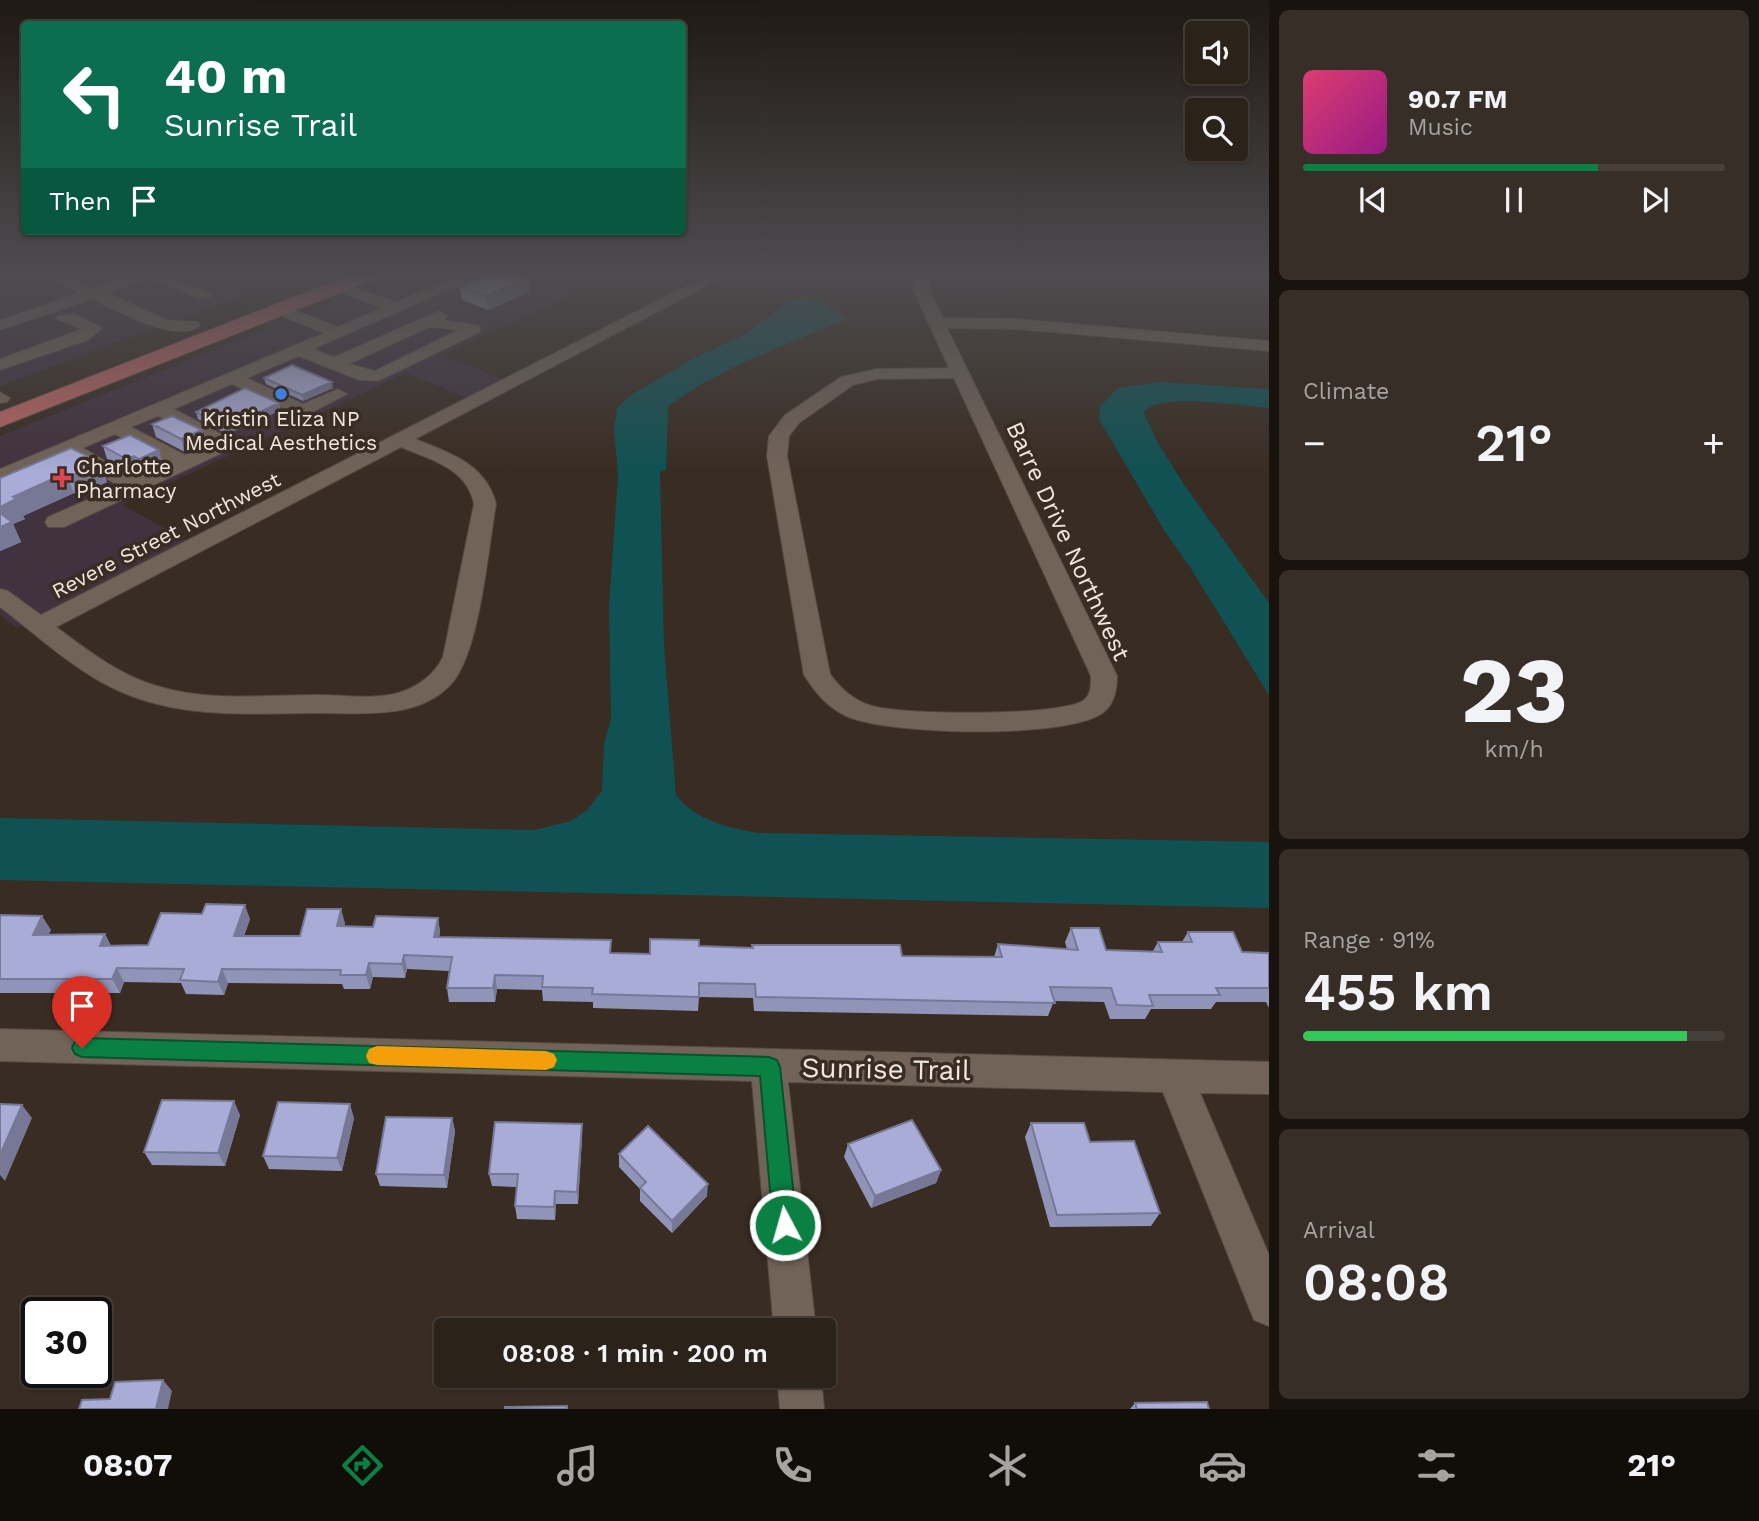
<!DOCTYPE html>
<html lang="en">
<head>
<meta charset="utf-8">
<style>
  :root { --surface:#2b221a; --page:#372f27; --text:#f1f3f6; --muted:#a6a4a2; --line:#473f39; --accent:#0b8043 }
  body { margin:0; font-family:"Work Sans",sans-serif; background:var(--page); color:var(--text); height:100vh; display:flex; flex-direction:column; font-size:26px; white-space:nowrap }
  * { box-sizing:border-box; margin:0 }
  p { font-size:23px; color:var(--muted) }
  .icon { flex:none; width:38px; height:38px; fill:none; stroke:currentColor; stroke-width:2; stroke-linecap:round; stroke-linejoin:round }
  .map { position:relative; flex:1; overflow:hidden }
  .drawer { display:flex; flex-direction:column; gap:10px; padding:10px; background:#18130e; width:490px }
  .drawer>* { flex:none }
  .banner { position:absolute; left:21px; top:21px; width:665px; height:214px; border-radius:7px; box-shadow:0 2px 5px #0004,0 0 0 2px var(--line); background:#0b6e4f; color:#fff; overflow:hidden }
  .tools { position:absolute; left:1185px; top:21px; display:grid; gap:14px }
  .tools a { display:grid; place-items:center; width:63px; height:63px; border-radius:7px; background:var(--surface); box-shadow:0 2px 5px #0004,0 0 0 2px var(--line); font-size:35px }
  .speed { position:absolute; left:21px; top:1297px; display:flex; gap:14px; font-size:35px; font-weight:700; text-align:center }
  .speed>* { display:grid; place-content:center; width:91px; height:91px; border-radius:50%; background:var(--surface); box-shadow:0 2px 5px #0004,0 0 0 2px var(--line); line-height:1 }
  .speed .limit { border:4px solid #111; border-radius:10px; background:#fff; color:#111 }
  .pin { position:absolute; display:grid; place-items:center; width:60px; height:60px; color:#fff; margin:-72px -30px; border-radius:50% 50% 50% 0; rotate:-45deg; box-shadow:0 0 7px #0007 }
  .pin .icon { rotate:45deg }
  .me { position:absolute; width:77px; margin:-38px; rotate:354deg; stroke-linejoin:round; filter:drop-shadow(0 0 5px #0008) }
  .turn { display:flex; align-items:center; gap:24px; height:147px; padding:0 28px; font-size:32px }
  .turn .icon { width:91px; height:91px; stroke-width:2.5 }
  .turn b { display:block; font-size:49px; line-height:60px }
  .then { display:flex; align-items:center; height:66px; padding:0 28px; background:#0003; gap:14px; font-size:26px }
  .big { font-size:52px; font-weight:600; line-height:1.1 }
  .drawer .card { flex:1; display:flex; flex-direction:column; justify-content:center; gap:10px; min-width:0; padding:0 24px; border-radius:10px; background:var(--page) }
  .drawer .dial { align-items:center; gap:0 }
  .dial b { font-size:91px; line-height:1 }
  .song { display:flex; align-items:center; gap:21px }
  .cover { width:84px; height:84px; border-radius:10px; background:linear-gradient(135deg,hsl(340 70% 55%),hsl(310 70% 35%)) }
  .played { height:7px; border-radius:4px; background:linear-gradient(90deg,var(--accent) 70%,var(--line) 70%) }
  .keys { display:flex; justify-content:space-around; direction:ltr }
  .heat { display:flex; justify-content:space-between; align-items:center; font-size:38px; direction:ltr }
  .charge { height:10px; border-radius:5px; background:linear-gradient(90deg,#34c759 91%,var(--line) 0) }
  .trip { position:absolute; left:434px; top:1318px; width:402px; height:70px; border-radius:7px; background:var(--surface); box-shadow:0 2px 5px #0004,0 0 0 2px var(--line); font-weight:600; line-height:70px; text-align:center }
  .dock { display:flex; height:112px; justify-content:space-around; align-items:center; background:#110e0a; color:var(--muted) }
  .dock .icon { width:49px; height:49px }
  .dock .on { color:var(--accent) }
  .dock b { font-size:32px; color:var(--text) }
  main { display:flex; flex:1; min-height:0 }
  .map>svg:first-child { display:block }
  .commercial { fill:#41323f }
  .water { fill:#105153 }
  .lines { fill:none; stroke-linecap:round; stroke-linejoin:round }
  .minor-casing { stroke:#564c43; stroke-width:2 }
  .major-casing { stroke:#564c43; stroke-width:2 }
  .minor { fill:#716358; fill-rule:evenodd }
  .major { fill:#ba6563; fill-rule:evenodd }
  .wall { fill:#9194b9 }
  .shaded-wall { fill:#767896 }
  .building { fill:#a9acd7; stroke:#767896; stroke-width:2 }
  .route { fill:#0b8043; stroke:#07532c; stroke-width:2 }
  .slow { fill:#f59e0b }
  .shop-dot { fill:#3f7fe0; stroke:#392d23; stroke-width:2.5 }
  .health-dot { fill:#e0444e; stroke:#392d23; stroke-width:2.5 }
  .labels { text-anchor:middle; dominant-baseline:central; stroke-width:7; stroke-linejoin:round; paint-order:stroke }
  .far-poi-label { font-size:21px; fill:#efe7e0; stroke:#392d23 }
  .far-street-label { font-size:21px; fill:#efe7e0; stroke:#392d23 }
  .street-label { font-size:24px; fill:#efe7e0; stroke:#392d23 }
  .near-street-label { font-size:28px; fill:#efe7e0; stroke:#392d23 }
</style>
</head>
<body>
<main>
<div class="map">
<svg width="1269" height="1409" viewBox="0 0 1269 1409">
  <rect width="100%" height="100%" fill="#392d23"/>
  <path class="commercial" d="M0,273h302l-302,113z
    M405,273h210l-172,82 62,25 -38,18 -61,-25 -284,132 66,36 -171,87 -17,-13v-179z"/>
  <path class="water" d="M806,297l10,2 32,19 -104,44 -46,24 -30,20 -2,64 -6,2 4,175 12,148c20,26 51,32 81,38l512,9v66l-1269,-28v-62l535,12 36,-9 16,-11 15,-19 2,-47 7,-25 -2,-112 9,-132 -4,-45 3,-22 14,-13 63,-37 49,-22 46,-35z
    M1159,382l110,7v19c-23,-2 -115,-17 -125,5l14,30 27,43 84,117v92l-79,-128 -26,-37 -65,-111 1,-13 18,-18z"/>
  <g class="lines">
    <defs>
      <path id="minor" d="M0,273h12l-12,7z
        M40,273h20l33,15 42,-15h31l45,22 -2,3h-12l-46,-20 -44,15 60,27 31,2 2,3c-20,21 -86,-16 -108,-26l-92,31v-10l79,-27z
        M465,273h21l-173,76 21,8 105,-46 8,5 -3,4 36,6v6l-102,49 -19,-1 -60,-24 -52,22 56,26 35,-15 9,5 -44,23 -71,-33 -58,25 64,34 -3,4 -171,80h-16l-3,-5 3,-5 71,-31 -53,-31 -66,27v-13l324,-136 -50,-20v-6h12l52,20 44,-19 -48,-18v-6h10l52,18zM429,327l29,3 -83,41 -26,-7zM158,416l54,27 -27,12 -54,-28zM115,434l54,29 -34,15 -52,-30z
        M712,273h19l-316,166c35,14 71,25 81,65 -8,45 -16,147 -44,179 -35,39 -95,29 -141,30 -66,1 -133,5 -194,-23 -43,-20 -79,-54 -117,-83v-18l8,2 33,24zM401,447c30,13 66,21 73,57l-31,153c-9,18 -25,30 -45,36 -25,7 -54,2 -80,2 -53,0 -110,7 -161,-9 -38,-11 -70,-36 -101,-59z
        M913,273h15l2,18 13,27 75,1 251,22v10l-251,-22 -71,-1 170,348c0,14 -3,30 -16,38 -39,25 -213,21 -255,2 -19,-9 -31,-24 -42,-41l-37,-219 2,-20 16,-21 56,-38 36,-8 72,-1 -35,-77zM954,378l137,298c0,9 0,19 -7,24 -23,17 -182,15 -212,6 -18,-5 -32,-18 -42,-32l-43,-218 2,-20 10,-13 54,-38 24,-6z
        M75,314l27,14 -14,12 -88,30v-11l82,-30 -26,-10 2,-3z
        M0,392l10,6 -3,4 -7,1z
        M0,1029l1269,33v32l-69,-1 69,162v71l-15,-6 -91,-228 -375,-10 28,248h-42l-22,-249 -752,-20z
        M777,1376h44l3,33h-44z"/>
      <path id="major" d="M355,273h27l-2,4 -380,150v-15z"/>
    </defs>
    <use href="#minor" class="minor-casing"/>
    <use href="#major" class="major-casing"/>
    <use href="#minor" class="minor"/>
    <use href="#major" class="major"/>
  </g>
  <path class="wall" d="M528,278l1,14 -41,18 -26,-10 -2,-13z
    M264,378l69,10 -30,13 -37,-17z
    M279,403l2,7 -54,24 -29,-15 -2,-7z
    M152,424l54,19 -21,9 -29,-15z
    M103,446l60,17 -20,8 -4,-2 -9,3 -23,-13z
    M71,448l36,34 -29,14 -4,-3 -51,23 2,3 -12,5 8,18 -21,9v-73z
    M0,915l51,15 -3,5 57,-1 6,12 37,-1 102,-26 -6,17h56l45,-13 -1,3 29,1 65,-9 2,14 -1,5 172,3v13l39,1 49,-8 203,10 92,1 4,-13 69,5 -2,-7 6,-14 35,22 47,1 5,-9h24l6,-10 54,20 27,1v55l-3,-6h-50l-5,7h-60l-6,10h-35l-6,-17 -50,-1 -6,15 -294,-5 -1,-13 -54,-1 -1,14 -105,-3v-6l-50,-1 -1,-11 -45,-1 -2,13h-46l-2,-14 2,-17 -42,-2 -2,9 -32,-1 -3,12h-26l-2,-5 -114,-1 -4,12 -38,-1 -5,-11 -57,-1 -4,11h-120z
    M240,1115l-15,51 -73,-1 -8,-13z
    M354,1118l-12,53 -73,-2 -6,-13z
    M452,1118l3,13 -8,57 -67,-2 -4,-12z
    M1031,1123l59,19 70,71 -9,13 -101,1 -25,-90z
    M582,1124v13l-4,67h-22l-1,16 -38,-1 -2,-13 2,-19 -25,-1 -3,-12z
    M848,1144l93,26 -5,13 -65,25 -27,-51z
    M619,1154l88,42 -35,37 -32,-32v-12l-21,-22z
    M1135,1403l74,6h-79z"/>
  <path class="shaded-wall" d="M528,278l1,14 -41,18 -1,-14z
    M332,382l1,6 -30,13 -1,-6z
    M279,403l2,7 -54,24 -1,-6z
    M202,430l4,13 -21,9 -4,-13z
    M159,450l4,13 -20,8 -4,-12z
    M134,456l5,13 -9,3 -4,-13z
    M101,463l6,19 -29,14 -7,-20z
    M66,473l8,20 -51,23 2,3 -12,5 8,18 -21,9v-44l13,-10z
    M245,905l5,14 -11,31 -5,-14z
    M341,909l4,14 -4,17 -4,-14z
    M42,916l9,14 -10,19 -8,-14z
    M438,918l2,14 -3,19 -3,-14z
    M105,934l7,14 -12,-2z
    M404,955l3,14 -2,9 -3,-14z
    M369,963l4,14 -3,12 -4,-14z
    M117,968l7,14 -4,11 -8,-14z
    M222,969l6,14 -4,12 -6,-13z
    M495,975l2,14 -2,13 -2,-14z
    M234,1101l6,14 -15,51 -7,-13z
    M350,1104l4,14 -12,53 -5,-13z
    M22,1105l10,13 -27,63 -5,-6v-20z
    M452,1118l3,13 -8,57 -3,-13z
    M582,1124v13l-4,67 -1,-12z
    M941,1170l-5,13 -65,25 4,-12z
    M708,1184l-1,12 -35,37v-12z
    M555,1191l1,13 -1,16 -1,-13z
    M163,1380l9,11 -4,18h-12z"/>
  <path class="building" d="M490,273h22l16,5 -41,18 -27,-9z
    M292,365l40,17 -30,13 -38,-17z
    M245,388l34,15 -53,25 -30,-16z
    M172,416l30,14 -21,9 -29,-15z
    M130,435l29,15 -20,9 -5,-3 -8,3 -23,-13z
    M71,448l30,15 -30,13 -5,-3 -53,24 3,2 -16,8v-29z
    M0,513l12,9 -12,5z
    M206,904l39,1 -11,31h66l7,-27h34l-4,17 36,1 3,-11 62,2 -4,19 177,3 -1,13 40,1v-15l49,1v6l54,2 -1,-3h148l2,11 100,1 -4,-13 80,6 -7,-22h28l7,22 56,2 -4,-10h34l-4,-10h45l9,20 27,1v35h-53l4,7h-71l4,11 -36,-1 -6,-17 -61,-1 5,16 -299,-6 -1,-13 -56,-1v14l-107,-3 1,-6 -51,-1 1,-11 -48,-1 -2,13h-46l5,-31 -48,-2 -2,9 -33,-1 -3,12h-26l1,-5 -119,-1 -4,13 -38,-2 4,-11 -67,-1 -5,11h-112v-64l42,1 -9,19 72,-1 -5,12 48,-1 13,-32 41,1z
    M162,1100l72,1 -16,52 -74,-1z
    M278,1102l72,2 -13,54 -74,-2z
    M0,1104l22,1 -22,50z
    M386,1117l66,1 -8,57 -68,-1z
    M912,1120l29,50 -66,26 -27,-52z
    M495,1122l87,2 -5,68 -22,-1 -1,16 -39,-1 3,-32h-29z
    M1031,1123h53l6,19 44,-1 26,72 -103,2z
    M648,1126l60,58 -36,37 -32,-33 6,-6 -27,-28z
    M163,1380l-7,29h-77l3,-9 28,-1 5,-17z
    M1207,1402l2,7h-72l-2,-6z
    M567,1406v3h-62v-2z"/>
  <linearGradient id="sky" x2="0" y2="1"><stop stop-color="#1f1913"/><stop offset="0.58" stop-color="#4e4c50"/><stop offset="1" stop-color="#4e4c50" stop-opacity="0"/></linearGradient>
  <rect width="1269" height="471" fill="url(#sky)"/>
  <path class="route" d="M82,1038l687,19 8,3 3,7 17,158 -4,8 -8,4 -9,-4 -3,-8 -13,-149 -678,-19 -7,-3 -3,-6 3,-7z"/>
  <path class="slow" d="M377,1046l169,5 8,3 3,6 -3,7 -8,3 -169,-5 -8,-2 -3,-7 3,-7z"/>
  <circle class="shop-dot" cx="281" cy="394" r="7"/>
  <path class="health-dot" d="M58.5 467.5h7v7h7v7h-7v7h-7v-7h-7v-7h7z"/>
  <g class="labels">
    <g class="far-poi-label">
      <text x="281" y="418">Kristin Eliza NP<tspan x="281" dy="24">Medical Aesthetics</tspan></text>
      <text x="76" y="466" text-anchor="start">Charlotte<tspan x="76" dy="24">Pharmacy</tspan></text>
    </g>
    <g class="far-street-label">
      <text transform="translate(166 535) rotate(-27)">Revere Street Northwest</text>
    </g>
    <g class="street-label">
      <text transform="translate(1068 541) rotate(65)">Barre Drive Northwest</text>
    </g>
    <g class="near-street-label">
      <text transform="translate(886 1069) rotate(1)">Sunrise Trail</text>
    </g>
  </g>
</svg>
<div class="tools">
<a><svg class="icon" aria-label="sound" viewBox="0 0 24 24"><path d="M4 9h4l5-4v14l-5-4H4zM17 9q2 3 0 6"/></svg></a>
<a><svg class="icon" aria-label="search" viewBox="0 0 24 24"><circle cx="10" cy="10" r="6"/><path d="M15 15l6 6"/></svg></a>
</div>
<div class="speed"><div class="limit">30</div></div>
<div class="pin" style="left:82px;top:1048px;background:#d93025"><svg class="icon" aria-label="arrive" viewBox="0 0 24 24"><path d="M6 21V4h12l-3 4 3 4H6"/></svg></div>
<svg class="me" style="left:785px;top:1225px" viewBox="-20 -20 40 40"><circle r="17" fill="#0b8043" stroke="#fff" stroke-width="3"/><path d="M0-11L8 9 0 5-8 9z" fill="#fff"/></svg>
<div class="trip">08:08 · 1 min · 200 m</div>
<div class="banner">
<div class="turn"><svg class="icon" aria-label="left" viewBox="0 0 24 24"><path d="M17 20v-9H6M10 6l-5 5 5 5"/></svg><div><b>40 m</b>Sunrise Trail</div></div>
<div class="then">Then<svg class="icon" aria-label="arrive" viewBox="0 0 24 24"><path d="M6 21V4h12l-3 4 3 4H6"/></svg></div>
</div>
</div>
<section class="drawer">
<div class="card">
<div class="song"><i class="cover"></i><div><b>90.7 FM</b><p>Music</p></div></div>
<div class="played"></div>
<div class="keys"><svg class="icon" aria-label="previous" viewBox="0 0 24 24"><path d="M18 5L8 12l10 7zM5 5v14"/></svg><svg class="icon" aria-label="pause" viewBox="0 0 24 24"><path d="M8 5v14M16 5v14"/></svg><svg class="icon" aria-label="next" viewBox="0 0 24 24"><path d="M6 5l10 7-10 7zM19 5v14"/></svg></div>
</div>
<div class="card"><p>Climate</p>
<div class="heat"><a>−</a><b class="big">21°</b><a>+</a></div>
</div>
<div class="card dial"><b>23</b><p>km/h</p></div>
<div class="card"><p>Range · 91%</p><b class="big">455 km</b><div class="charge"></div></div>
<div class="card"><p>Arrival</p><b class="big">08:08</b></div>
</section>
</main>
<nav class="dock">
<b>08:07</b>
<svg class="icon on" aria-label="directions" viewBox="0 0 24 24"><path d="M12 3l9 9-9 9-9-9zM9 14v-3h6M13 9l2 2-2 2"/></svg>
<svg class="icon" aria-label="music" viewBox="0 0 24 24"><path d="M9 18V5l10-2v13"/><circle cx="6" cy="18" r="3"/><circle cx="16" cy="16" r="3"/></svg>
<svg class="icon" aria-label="phone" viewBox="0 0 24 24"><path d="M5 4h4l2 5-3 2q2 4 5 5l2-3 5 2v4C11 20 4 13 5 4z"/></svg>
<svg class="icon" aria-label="climate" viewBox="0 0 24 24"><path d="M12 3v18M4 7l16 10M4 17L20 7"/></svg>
<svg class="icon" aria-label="car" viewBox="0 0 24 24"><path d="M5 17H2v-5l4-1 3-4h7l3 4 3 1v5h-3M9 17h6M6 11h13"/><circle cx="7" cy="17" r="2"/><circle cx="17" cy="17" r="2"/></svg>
<svg class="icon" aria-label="filters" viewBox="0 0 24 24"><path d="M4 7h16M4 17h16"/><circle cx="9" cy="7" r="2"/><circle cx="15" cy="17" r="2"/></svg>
<b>21°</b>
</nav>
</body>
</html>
